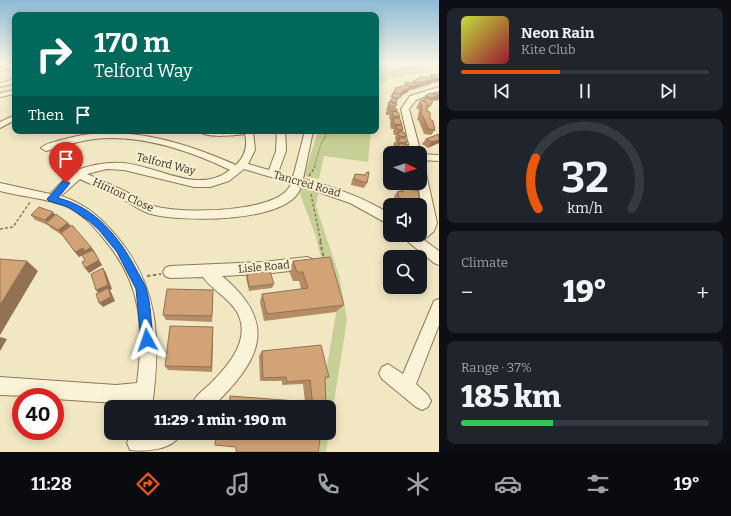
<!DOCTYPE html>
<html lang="en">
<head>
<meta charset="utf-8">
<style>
  :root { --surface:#171b24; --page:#20242c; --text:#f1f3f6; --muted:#9ea1a6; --line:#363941; --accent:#ea580c }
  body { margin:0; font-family:Bitter,serif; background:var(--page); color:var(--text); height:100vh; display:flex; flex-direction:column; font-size:15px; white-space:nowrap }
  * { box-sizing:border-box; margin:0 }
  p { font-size:13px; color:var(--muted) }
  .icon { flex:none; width:22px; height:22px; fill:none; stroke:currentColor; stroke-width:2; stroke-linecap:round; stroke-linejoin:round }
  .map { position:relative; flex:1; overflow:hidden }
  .sheet { display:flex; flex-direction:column; gap:8px; padding:8px; background:#0d0f14; width:292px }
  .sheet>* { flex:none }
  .top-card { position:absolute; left:12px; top:12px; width:367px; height:122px; border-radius:8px; box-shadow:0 2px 10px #0003; background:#00695c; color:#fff; overflow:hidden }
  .needle { width:26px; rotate:94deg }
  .controls { position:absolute; left:383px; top:146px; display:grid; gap:8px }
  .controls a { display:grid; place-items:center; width:44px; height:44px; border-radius:8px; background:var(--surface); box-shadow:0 2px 10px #0003; font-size:20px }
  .speed { position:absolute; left:12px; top:388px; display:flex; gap:8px; font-size:20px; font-weight:700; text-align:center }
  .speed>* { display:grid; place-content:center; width:52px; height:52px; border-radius:50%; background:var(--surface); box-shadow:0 2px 10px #0003; line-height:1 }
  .speed .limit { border:6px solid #d22; background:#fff; color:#111 }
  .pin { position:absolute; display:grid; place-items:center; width:34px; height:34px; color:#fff; margin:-41px -17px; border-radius:50% 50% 50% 0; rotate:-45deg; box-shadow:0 0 4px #0007 }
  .pin .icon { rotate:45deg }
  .me { position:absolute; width:44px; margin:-22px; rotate:355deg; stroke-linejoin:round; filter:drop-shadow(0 0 3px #0008) }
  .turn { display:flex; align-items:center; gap:14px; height:84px; padding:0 16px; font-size:18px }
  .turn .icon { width:52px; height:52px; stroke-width:2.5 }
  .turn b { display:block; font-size:28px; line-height:34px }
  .then { display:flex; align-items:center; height:38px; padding:0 16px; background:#0003; gap:8px; font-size:15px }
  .big { font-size:30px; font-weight:800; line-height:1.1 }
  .sheet .tile { flex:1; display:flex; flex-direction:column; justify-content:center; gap:6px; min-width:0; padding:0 14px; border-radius:8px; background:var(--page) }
  .sheet .dial { align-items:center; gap:0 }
  .dial svg { height:104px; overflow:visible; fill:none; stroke:var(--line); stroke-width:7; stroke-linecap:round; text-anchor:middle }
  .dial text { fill:var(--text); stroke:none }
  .song { display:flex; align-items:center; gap:12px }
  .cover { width:48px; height:48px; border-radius:6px; background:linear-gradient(135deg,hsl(70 70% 55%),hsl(350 70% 35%)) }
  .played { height:4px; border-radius:2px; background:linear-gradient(90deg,var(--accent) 40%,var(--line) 40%) }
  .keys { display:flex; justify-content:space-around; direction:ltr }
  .heat { display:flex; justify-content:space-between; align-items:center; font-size:22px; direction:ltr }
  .charge { height:6px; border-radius:3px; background:linear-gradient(90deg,#34c759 37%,var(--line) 0) }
  .trip { position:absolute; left:104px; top:400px; width:232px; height:40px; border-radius:8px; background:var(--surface); box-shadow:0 2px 10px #0003; font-weight:800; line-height:40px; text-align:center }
  .menu { display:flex; height:64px; justify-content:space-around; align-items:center; background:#090b0e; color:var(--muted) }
  .menu .icon { width:28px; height:28px }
  .menu .current { color:var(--accent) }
  .menu b { font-size:18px; color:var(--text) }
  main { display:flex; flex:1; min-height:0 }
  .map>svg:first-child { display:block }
  .green { fill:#c6d096 }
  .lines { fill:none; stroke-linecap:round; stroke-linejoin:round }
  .minor-casing { stroke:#8d7858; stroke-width:2 }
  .path-far2 { stroke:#8d7858; stroke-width:1; stroke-dasharray:1.5 1; stroke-linecap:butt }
  .path-far1 { stroke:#8d7858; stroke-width:1.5; stroke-dasharray:3 2; stroke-linecap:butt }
  .path { stroke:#8d7858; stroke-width:2; stroke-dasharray:3.5 2.5; stroke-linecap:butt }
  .minor { fill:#fbf3d7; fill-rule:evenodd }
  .wall { fill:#b58c65 }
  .shaded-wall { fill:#937253 }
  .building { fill:#d2a376; stroke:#937253 }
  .route { fill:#1a73e8; stroke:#114b97 }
  .labels { text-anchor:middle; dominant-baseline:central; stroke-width:4; stroke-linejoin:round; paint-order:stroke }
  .street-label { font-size:11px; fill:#3c2e1d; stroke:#f8f0d3 }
</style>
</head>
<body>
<main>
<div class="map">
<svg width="439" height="452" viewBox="0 0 439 452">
  <rect width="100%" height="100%" fill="#f1e7c3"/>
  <path class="green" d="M376,64h63v5l-49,10 -14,7z
    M318,131h53l-3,31 -44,-6 -5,23 -15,-3z
    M301,184l18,5 -3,17 23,69 8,45 -21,132h-15l3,-19h15v-26h-9l16,-94 -21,-79 -15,-40z"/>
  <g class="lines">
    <defs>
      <path id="minor" d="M11,64h4v3l-15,4v-4z
        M15,79v4l-15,4v-4z
        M439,87v4l-23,9 -7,9 12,44h-10l-10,-44 9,-13z
        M15,90v4l-15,3v-4z
        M15,115v5l-15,8v-6z
        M199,131h54l2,19 -7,14 21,6 7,-19 1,-20h8l1,20 -8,22 15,4 12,-46h8l-10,48c31,8 60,18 87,35v11l-40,-22 -49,-17c-8,38 -122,36 -150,28 -10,-3 -18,-9 -27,-14 -15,-8 -30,-14 -44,-21l-19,17c22,7 37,19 52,36 47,53 48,108 39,175h-18l1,-6 -19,2 -61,-4v-2l-55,-2v-18l116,8 21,-2c7,-57 5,-99 -33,-144 -10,-12 -21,-25 -36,-32 -21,-9 -46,-10 -68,-16v-8l50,11c6,-6 19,-20 25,-23 15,-6 31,-9 48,-8 35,3 75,32 107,7 -42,-20 -89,-36 -136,-31 -17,2 -32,8 -48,12l-5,-3c5,-5 14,-6 20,-8 58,-18 121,1 175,25 9,-9 12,-19 9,-31 -11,1 -38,5 -46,-3zM107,169l17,1 70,17h16l19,-6 15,-12 47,14c-8,31 -113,31 -137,23 -8,-2 -15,-8 -22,-11 -15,-8 -30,-14 -45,-21z
        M420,154l19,1v6l-19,-1z
        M420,166l5,3 12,54 -3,8 -10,9 15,11v14l-5,-2 -28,-23 -2,-4 16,-1v-6l4,-3 -6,-43h2z
        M307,257l5,2 2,4 -2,4 -5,2 -44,5 -41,2c58,48 38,85 -10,131h-22c4,-10 12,-16 20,-23 18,-18 42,-45 27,-72 -8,-14 -25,-22 -34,-35l-33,1 -5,-2 -2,-4 2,-4 5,-2 93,-4z
        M439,299v26l-23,59 12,11 3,6 -3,6 -6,3 -6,-3 -34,-28 -3,-6 3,-6 6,-3 15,10 31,-73z
        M137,433h44c-7,17 -35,19 -51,17l-3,-7 3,-7z"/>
    </defs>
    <use href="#minor" class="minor-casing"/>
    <path class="path-far2" d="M424,64l15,4
      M376,77l26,-8 25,-3
      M314,168l7,-24 5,-9 -2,-4"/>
    <path class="path-far1" d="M309,176l6,-9
      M311,194l10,48
      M0,229l13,-2 17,-25"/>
    <path class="path" d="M320,241l4,18
      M147,276l14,-2"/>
    <use href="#minor" class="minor"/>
  </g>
  <path class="wall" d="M439,74v8l-7,1 -1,1 -15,4 -1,1 -6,1 -1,2 -6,3 -1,2 -2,1 -3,5 -1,1 1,2 -1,2 5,9 -1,2 3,6 -1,1 2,4 -1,2 4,5 -1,1 2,5 -1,1 3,6 -1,1 2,2h-11v-1l-3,-1 -1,-2 1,-2h-2l-1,-3 3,-3 -1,-4 1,-2h-2l-1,-4 1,-2h-3l-1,-6 1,-2h-1l-1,-5 1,-1h-4v-3l1,-2h-1l3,-8h1h-1l3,-5h-2l3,-5 1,-1 1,-3 9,-2 1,-3h7l1,-2 5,-2 1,-2h10l1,-2z
    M439,92v8h-6l-1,1 -5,10 8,19 -4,5 -7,-1 -5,-13 -2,-1 2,-10 -3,-2 5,-8 1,1 3,-5 8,-2v-1z
    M439,134l-11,14 -6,-4 4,-5z
    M367,172v11l-3,5 -13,-3 1,-5 3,-6 10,1z
    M403,183h11v2l6,5 -2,2 2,10 -1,2 1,1h-16l-9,-2 -1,-7 4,-5h2l3,-3 -1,-3z
    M53,212l2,3 13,8 3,3 20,21 4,5h-1l8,13 -13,8 -4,-5 1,-15 -7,4 -17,-22 -11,-7 -3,-3 -13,-5 -4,-5z
    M293,261l51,44 -8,7 -72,9 -4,-19 2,-8 39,-5 -2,-8h-6l-4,-10z
    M247,274l27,10 -2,4 -23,3 -3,-13z
    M213,296l-1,26 -46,-2 -3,-5z
    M213,327v6l-1,39 -44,-2 -3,-4z
    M262,351l67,26 -4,2 1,28h-101l4,-4 1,-7 75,6 -2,-18 -21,1v-4h-22l-1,-25z"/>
  <path class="shaded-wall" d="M435,78h4v4l-7,1z
    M434,79l-3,5 -15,4 -1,1 -6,1 -1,2 -6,3 -1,2 -2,1h-2l4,-7 9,-4 1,-1 5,-1 1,-2z
    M437,95h2v5l-5,1z
    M437,95l-4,6 -4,2 3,-5z
    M439,140v3l-11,5 4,-6z
    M53,212l4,6 -9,6 -3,-4z
    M68,223l4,5 -9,7 -5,-5z
    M91,247l4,5h-1l8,13 -13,8 -4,-5 4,-12 -4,-5z
    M83,248l3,5 -7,4 -4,-5z
    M27,261l11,10 -38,64v-30z
    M103,268l3,5 6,16 -2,1 1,2 4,9 -12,6 -4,-4 1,-8 -4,-5z
    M213,327v6l-1,39 -1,-5z
    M0,337l7,2 -7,12z"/>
  <path class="building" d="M439,74v4h-4l-5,-3z
    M419,77h11l4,2 -17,4 -4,-2 7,-3z
    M409,82l9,2 -7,2 -6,-3z
    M406,85l5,2 -10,4 2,1 -4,2 2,1 -2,3 -7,-1 2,-4 4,1 -5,-2 4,-3 -2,-1z
    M439,92v3h-2l-4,-2z
    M430,93l7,2 -5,3 -7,-2z
    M392,98l5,1 -1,4 -5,-2z
    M426,98l7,3 -3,5 -3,-1 -1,6 4,1v7l3,2 2,9 -7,-1 -5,-13 -2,-1 1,-10 -3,-2 2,-3 7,3 -5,-3z
    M389,102l8,2 -1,2 -8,-1z
    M389,107l8,2v2l-8,-2z
    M392,111l6,1 2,5 -7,-1z
    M393,118l7,1 2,6 -8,-1z
    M396,125l6,1 1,4 -6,-1z
    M398,132h6l2,5 -7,-1z
    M439,134v6l-7,2 -6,-3z
    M399,138h6l2,5 -9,-1 -1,-3 3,1z
    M399,143l9,2 1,5 -6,-1 -1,-2 -3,-1z
    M402,150l6,1 2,2h-7z
    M367,172h2l-2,11 -13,-4 1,-5 10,1z
    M407,183h7v2l5,1 1,4 -12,-2z
    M402,188l16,3 2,11 -21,-4 -1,-7 5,1z
    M415,202l5,3h-10z
    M39,207l14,5 -8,8 -14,-5z
    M420,208l4,3 -4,3z
    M56,214l12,9 -10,7 -12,-7z
    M72,225l19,22 -6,4 -2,-3 -8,4 -14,-19z
    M93,250l6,10 -14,8 -3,-6 3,-1 -3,-6z
    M330,257l14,48 -77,9 -5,-20 46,-6 -5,-16h-6l-4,-11z
    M0,259l27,2 -27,44z
    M103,268l5,17 -12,5 -5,-16z
    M270,271l4,13 -25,3 -2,-13z
    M108,288l3,9 -12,6 -3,-9z
    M167,289l46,1 -1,26 -49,-1z
    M170,326l43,1 -2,40 -46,-1z
    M321,345l8,32h-4l1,30h-13l-3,-27 -23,2 -1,-5 -23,1 -1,-27z
    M230,396l80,6 1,5h-86l1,-4h4z
    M216,433h105l-3,19h-82v-5l-21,-2z"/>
  <linearGradient id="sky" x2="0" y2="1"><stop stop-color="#8dbad7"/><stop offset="0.5" stop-color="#f9f4e4"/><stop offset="1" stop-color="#f9f4e4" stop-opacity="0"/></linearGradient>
  <rect width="439" height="127" fill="url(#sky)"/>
  <path class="route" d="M63,181h3l4,2 -12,15c37,9 61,39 78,71 3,6 8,13 10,19 5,16 5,35 7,52l-1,4 -5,2 -4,-2 -2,-4 -5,-51 -19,-37 -18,-22 -10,-9 -21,-14 -19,-6 -2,-2z"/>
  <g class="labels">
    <g class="street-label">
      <text transform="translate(166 164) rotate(14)">Telford Way</text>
      <text transform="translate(307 184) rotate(16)">Tancred Road</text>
      <text transform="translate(123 195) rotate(25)">Hinton Close</text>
      <text transform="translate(264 267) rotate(-5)">Lisle Road</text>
    </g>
  </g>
</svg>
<div class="controls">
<a><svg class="needle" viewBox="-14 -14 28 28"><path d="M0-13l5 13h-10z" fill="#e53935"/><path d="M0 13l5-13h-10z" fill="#9ea1a6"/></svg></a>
<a><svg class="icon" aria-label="sound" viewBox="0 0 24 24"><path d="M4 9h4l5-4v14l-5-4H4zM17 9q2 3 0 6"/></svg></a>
<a><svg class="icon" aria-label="search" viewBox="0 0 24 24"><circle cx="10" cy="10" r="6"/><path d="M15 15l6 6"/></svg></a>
</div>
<div class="speed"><div class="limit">40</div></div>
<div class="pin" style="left:66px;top:183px;background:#d93025"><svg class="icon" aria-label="arrive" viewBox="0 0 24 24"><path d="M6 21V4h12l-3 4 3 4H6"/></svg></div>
<svg class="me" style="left:147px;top:340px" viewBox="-20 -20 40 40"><path d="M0-17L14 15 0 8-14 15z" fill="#1a73e8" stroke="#fff" stroke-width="4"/></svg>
<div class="trip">11:29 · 1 min · 190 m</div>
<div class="top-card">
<div class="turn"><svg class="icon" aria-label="right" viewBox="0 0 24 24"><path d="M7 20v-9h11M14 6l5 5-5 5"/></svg><div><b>170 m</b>Telford Way</div></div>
<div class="then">Then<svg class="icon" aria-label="arrive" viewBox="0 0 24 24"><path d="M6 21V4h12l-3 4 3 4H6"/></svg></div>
</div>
</div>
<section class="sheet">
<div class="tile">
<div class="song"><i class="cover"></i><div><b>Neon Rain</b><p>Kite Club</p></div></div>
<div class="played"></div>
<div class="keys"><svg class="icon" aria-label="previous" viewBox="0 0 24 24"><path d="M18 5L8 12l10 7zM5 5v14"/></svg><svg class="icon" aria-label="pause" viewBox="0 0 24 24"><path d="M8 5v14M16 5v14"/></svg><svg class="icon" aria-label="next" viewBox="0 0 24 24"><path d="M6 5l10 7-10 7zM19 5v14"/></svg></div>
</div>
<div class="tile dial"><svg viewBox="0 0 100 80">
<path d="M14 69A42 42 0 1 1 86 69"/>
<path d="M14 69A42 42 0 0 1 12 30" stroke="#ea580c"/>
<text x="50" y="56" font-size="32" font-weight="700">32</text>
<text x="50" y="72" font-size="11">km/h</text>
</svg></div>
<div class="tile"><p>Climate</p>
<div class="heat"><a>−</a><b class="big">19°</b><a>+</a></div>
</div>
<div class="tile"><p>Range · 37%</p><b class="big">185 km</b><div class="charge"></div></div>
</section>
</main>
<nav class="menu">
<b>11:28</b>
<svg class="icon current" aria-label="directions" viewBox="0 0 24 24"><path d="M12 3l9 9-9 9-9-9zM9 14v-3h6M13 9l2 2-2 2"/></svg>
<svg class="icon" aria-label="music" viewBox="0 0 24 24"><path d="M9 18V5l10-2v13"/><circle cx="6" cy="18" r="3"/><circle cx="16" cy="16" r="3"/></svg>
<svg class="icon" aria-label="phone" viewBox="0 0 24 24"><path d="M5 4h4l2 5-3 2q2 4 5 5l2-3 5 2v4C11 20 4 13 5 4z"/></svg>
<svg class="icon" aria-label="climate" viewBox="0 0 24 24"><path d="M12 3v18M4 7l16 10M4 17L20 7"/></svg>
<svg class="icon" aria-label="car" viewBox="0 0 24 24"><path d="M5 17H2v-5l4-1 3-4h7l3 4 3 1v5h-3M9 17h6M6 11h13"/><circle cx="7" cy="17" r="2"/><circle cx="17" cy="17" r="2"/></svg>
<svg class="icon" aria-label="filters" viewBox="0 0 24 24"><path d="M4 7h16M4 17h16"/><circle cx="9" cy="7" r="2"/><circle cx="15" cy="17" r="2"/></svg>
<b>19°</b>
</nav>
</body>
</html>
